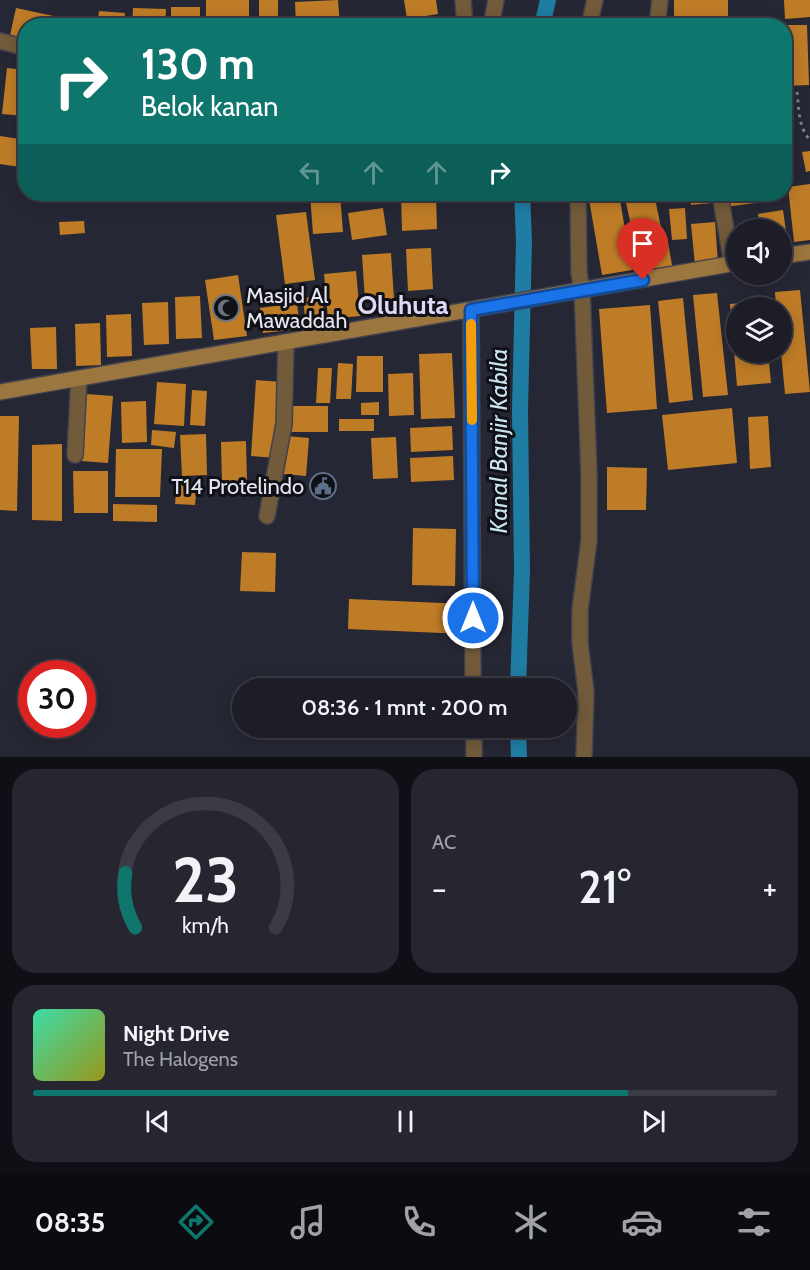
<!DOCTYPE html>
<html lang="id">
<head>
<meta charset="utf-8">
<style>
  :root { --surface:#1c1d27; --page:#25262f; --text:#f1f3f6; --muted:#a0a2a7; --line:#3a3b44; --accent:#0f766e }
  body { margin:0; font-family:Cabin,sans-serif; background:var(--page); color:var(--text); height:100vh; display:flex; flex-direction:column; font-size:22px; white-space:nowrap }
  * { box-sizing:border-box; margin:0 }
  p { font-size:20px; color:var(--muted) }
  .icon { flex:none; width:33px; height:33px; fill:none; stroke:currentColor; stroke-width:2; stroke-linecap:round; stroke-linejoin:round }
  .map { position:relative; height:757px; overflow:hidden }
  .drawer { display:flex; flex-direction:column; gap:12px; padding:12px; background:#0f1015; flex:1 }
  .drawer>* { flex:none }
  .banner { position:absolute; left:18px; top:18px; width:774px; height:183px; border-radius:24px; box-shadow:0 3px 15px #0003,0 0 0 2px var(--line); background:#0f766e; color:#fff; overflow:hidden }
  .controls { position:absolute; left:726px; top:219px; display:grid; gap:12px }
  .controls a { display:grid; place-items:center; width:66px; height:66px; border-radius:50%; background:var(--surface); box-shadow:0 3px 15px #0003,0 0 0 2px var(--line); font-size:30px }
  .speed { position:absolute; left:18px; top:660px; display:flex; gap:12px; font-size:30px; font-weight:700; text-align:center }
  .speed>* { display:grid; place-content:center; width:78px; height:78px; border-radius:50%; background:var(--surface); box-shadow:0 3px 15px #0003,0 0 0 2px var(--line); line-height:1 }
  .speed .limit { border:9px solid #d22; background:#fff; color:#111 }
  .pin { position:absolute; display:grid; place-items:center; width:51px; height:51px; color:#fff; margin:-62px -26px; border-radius:50% 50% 50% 0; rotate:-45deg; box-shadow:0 0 6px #0007 }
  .pin .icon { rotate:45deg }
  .me { position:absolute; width:66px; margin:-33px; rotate:0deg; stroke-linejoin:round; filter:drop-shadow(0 0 4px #0008) }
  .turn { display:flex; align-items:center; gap:21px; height:126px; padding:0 24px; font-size:27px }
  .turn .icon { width:78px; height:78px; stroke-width:2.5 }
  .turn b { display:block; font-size:42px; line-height:51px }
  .lanes { display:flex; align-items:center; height:57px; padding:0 24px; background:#0003; justify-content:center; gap:30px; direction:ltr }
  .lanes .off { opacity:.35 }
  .big { font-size:45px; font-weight:600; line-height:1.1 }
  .drawer .card { flex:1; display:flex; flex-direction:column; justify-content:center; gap:9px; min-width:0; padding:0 21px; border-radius:24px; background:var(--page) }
  .drawer .dial { align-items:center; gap:0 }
  .dial svg { height:156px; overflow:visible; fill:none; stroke:var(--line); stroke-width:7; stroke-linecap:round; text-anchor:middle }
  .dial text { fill:var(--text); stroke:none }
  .song { display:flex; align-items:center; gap:18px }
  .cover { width:72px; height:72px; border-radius:9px; background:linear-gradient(135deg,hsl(160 70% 55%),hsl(60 70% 35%)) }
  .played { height:6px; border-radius:3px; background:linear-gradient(90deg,var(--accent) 80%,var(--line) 80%) }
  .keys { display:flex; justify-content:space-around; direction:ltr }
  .heat { display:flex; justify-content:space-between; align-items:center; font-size:33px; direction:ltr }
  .drawer .tiles { flex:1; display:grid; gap:12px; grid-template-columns:1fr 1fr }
  .card:last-child { grid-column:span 2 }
  .trip { position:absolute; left:232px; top:678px; width:345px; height:60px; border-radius:30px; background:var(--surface); box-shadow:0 3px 15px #0003,0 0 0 2px var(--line); font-weight:600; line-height:60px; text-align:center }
  .tab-bar { display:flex; height:96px; justify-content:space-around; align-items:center; background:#0b0c10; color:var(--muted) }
  .tab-bar .icon { width:42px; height:42px }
  .tab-bar .selected { color:var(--accent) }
  .tab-bar b { font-size:27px; color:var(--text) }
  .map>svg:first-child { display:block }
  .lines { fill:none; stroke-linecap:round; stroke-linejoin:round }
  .canal { stroke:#1f7da3; stroke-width:16 }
  .building { fill:#bf7c27 }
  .street-casing { stroke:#41424e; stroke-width:18 }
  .secondary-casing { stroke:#41424e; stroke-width:18 }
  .path { stroke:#80818c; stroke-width:3; stroke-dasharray:3 4.5; stroke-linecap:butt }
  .street { stroke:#725b3a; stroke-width:15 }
  .secondary { stroke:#9c763f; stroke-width:15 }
  .route-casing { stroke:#114b97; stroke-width:15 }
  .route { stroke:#1a73e8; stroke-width:10 }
  .slow { stroke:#f59e0b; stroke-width:10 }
  .labels { text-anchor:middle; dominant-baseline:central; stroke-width:6; stroke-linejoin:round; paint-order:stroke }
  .poi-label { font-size:22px; fill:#e5e6ef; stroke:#101116; text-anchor:start }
  .water-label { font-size:24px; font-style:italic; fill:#cbe4f1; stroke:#101116 }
  .quarter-label { font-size:26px; font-weight:bold; fill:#ded8f6; stroke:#101116 }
</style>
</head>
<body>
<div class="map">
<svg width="810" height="757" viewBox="0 0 810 757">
  <rect width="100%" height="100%" fill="#262734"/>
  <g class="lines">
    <path class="canal" d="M542,26l6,-26
      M518,688l4,-118 -2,-160 4,-169 -2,-47
      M518,728l1,29"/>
  </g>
  <path class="building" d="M206,0h43v26h-43z
    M259,0h19v23h-19z
    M338,0l2,26h-44l-1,-24z
    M404,0h32l2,14 -31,5z
    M674,0h54v26h-54z
    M784,0h26v17l-25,2z
    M171,7h29v19h-29z
    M16,8l47,10 -2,8h-35v18l-17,-4z
    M133,8l33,1 -1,17h-33z
    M99,11l26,2 -1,13h-27z
    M784,25h23l2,60 -25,1z
    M7,68l19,2v46l-24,-2z
    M0,136l26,4v28l-26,-4z
    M810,151v20l-4,1 -4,-20z
    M810,184v56l-16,2 -6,-55z
    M310,194h30l3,38 -30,2z
    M401,194h35l1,35 -35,2z
    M619,194l13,76 -30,5 -13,-76z
    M624,194h30l8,38 -28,6z
    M690,194h21l1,9 -21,2z
    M724,194h53v6l-51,7z
    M383,208l4,27 -35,5 -4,-27z
    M685,208l2,31 -15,1 -3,-31z
    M783,210l5,36 -6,1v-17h-21l-3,-16z
    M306,212l9,68 -30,4 -9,-69z
    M84,221l1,12 -25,2 -1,-13z
    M715,222l3,40 -23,3 -4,-41z
    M667,236l6,35 -22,4 -6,-35z
    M431,248l2,41 -25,2 -2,-42z
    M391,253l3,46 -29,2 -3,-46z
    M356,271l4,45 -32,3 -4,-45z
    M238,275l9,61 -33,4 -9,-60z
    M800,290l10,102 -25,2 -4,-42 1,-44h-6l-1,-16z
    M717,293l11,102 -25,2 -10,-102z
    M200,296l2,42 -26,1 -1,-42z
    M322,296l3,30 -19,2 -3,-30z
    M683,298l10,102 -24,3 -11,-102z
    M764,301l1,7h-29v44h32l3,31 -34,3 -7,-82z
    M168,302l1,42 -25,1 -2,-42z
    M297,303l3,26 -37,4 -3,-25z
    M650,305l7,104 -50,4 -8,-104z
    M131,314l1,42 -25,1 -1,-42z
    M100,323l1,42 -25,1 -1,-42z
    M56,327l1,42h-25l-2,-41z
    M452,353l3,65 -34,1 -2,-65z
    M357,356h26v36h-27z
    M338,363l15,1 -2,35h-15z
    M318,368h14l-2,35h-14z
    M413,373l1,42 -25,1 -1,-42z
    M256,380l26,2 -5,76 -26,-2z
    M157,382l29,2 -2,42 -30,-2z
    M192,390l15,1 -2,35 -15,-1z
    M86,394l27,2 -5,67 -27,-2z
    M146,401l1,41 -25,1 -1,-41z
    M379,402v13h-18v-12z
    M291,406h37v26h-37z
    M732,408l5,55 -69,7 -6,-55z
    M0,416h19l-2,95 -17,-1z
    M768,416l3,51 -21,2 -2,-52z
    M339,419h35v12h-35z
    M452,426l1,24 -42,2 -1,-24z
    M152,430l24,2 -2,16 -23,-3z
    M206,434l1,41 -25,1 -2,-41z
    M286,436l23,2 -3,38 -23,-2z
    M396,437l2,41 -25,1 -2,-41z
    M246,441l1,42 -25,1 -1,-42z
    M62,444v77l-30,-1v-75z
    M116,449h46l-2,48h-45z
    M453,456l1,24 -43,2 -1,-24z
    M607,467l40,1 -1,42h-39z
    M73,471h35v42h-34z
    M177,482l20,2 -2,21 -20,-1z
    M113,504l44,1v17l-44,-1z
    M413,528l43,1 -1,57 -43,-1z
    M242,552l34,1 -1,39 -35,-1z
    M349,599l117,5 -1,30 -117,-5z"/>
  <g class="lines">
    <defs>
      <path id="street" d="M463,0l2,26
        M491,26l5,-26
        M589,26l6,-26
        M657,26l3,-26
        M0,41l26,7
        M578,194l1,79 3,16 7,185v66l-9,70v33l6,49 -2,65
        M720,194l12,70
        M471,310l2,378
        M75,455l4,-77
        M267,516l17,-92 2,-82
        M474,728v29"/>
      <path id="secondary" d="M782,256l28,-4
        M0,392l736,-129"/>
    </defs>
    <use href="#street" class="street-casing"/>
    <use href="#secondary" class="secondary-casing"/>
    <path class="path" d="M797,92c2,16 1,35 13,48"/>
    <use href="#street" class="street"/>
    <use href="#secondary" class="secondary"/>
  </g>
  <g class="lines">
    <defs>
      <path id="route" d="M473,618l-2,-308 172,-30"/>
    </defs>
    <use href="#route" class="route-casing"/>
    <use href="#route" class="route"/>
    <path class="slow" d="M471,324l1,96"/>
  </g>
  <defs>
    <symbol id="mosque-ring" viewBox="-11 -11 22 22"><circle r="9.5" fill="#101116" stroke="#6b7280" stroke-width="1.5"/><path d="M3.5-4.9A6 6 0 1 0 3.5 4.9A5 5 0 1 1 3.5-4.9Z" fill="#6b7280"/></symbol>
    <symbol id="civic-ring" viewBox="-11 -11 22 22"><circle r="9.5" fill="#101116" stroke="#5c6f8a" stroke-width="1.5"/><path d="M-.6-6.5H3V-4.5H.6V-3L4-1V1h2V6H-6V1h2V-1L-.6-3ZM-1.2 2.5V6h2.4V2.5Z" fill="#5c6f8a"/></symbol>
  </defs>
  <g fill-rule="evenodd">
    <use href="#mosque-ring" x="211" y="293" width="30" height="30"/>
    <use href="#civic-ring" x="308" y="471" width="30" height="30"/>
  </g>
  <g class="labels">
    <g class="poi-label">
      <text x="246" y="295">Masjid Al<tspan x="246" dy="25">Mawaddah</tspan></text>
      <text x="304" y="486" text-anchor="end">T14 Protelindo</text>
    </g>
    <g class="water-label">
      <text transform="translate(498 441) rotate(-90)">Kanal Banjir Kabila</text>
    </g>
    <g class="quarter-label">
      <text x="403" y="305">Oluhuta</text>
    </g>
  </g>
</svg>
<div class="controls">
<a><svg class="icon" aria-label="sound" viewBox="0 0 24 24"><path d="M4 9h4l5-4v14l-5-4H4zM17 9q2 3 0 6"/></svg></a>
<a><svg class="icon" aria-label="layers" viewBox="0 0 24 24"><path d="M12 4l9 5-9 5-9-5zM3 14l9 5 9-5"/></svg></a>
</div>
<div class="speed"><div class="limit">30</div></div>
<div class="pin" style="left:643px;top:280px;background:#d93025"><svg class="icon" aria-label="arrive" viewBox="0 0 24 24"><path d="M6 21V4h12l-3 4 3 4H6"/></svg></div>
<svg class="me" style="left:473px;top:618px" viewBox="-20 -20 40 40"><circle r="17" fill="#1a73e8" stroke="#fff" stroke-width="3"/><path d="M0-11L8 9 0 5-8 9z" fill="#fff"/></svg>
<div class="trip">08:36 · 1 mnt · 200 m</div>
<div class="banner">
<div class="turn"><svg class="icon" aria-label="right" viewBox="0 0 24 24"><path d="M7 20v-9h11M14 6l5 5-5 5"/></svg><div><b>130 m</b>Belok kanan</div></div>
<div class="lanes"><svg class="icon off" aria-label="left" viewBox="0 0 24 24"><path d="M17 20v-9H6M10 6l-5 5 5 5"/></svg><svg class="icon off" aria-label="ahead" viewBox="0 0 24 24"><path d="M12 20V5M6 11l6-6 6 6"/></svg><svg class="icon off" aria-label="ahead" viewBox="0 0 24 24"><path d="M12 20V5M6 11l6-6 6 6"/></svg><svg class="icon" aria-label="right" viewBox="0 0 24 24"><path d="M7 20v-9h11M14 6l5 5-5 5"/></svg></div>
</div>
</div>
<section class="drawer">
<div class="tiles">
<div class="card dial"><svg viewBox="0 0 100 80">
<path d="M14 69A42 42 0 1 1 86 69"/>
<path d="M14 69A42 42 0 0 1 9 41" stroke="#0f766e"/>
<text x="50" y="56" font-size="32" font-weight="700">23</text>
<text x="50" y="72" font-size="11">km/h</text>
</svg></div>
<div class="card"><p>AC</p>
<div class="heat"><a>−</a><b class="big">21°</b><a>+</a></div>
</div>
<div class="card">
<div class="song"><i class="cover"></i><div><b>Night Drive</b><p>The Halogens</p></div></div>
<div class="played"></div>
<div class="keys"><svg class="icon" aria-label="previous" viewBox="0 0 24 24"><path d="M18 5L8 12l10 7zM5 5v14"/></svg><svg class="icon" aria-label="pause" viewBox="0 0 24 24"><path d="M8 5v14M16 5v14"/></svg><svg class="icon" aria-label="next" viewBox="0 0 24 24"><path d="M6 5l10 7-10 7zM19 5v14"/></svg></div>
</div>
</div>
</section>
<nav class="tab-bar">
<b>08:35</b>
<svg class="icon selected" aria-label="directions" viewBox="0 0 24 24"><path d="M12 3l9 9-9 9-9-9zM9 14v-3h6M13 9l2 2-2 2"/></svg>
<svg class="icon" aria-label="music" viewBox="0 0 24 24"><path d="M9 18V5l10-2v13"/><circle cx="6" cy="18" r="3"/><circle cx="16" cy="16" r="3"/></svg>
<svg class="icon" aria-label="phone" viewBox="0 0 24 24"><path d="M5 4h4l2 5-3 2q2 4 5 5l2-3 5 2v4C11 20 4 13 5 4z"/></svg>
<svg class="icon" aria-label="climate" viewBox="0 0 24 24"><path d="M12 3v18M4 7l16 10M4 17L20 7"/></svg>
<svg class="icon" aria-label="car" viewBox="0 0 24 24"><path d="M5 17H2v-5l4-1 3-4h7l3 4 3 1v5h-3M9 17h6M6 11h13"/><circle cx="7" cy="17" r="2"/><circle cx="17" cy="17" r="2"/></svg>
<svg class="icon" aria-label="filters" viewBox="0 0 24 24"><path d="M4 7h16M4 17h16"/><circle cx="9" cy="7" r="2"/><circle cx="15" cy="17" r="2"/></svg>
</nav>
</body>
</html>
